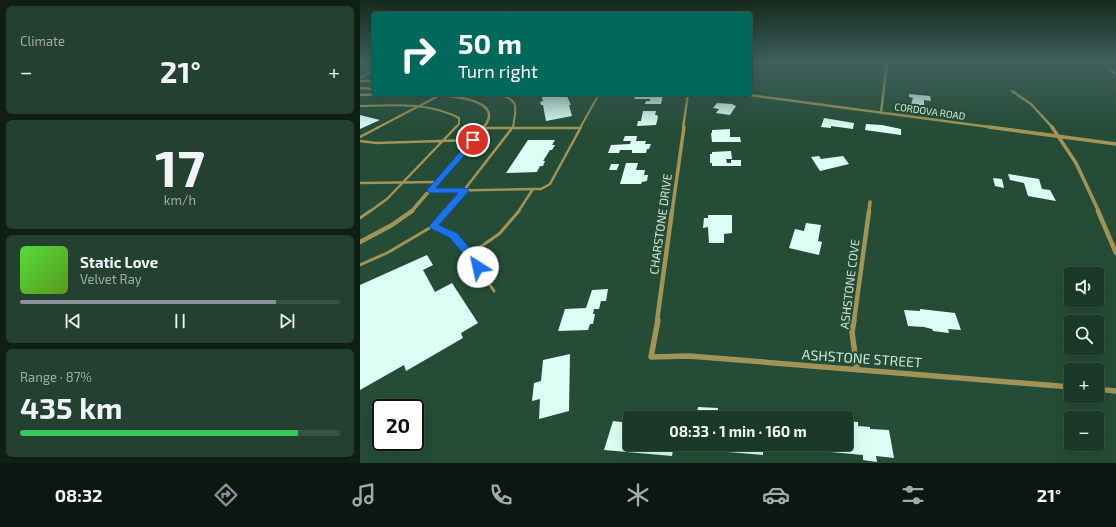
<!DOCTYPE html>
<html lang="en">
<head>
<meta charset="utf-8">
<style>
  :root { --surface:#1b3928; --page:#244030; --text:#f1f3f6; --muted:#a0aca8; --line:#395345; --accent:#8c9099 }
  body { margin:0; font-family:"Exo 2",sans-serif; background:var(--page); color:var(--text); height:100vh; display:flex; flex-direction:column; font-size:15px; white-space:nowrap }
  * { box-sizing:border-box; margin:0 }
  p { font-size:13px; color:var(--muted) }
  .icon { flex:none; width:22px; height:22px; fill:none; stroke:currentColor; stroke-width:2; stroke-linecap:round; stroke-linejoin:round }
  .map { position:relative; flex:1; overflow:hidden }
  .panel { display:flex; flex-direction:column; gap:6px; padding:6px; background:#0f1f16; width:360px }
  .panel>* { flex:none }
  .hud { position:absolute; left:12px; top:12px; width:380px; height:84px; border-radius:4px; box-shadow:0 4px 16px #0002,0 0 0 1px var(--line); background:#00695c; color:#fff; overflow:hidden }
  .buttons { position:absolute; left:704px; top:267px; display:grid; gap:8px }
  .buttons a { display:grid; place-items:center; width:40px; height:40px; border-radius:4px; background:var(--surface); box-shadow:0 4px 16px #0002,0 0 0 1px var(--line); font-size:20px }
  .speed { position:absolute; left:12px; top:399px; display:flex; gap:8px; font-size:20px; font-weight:700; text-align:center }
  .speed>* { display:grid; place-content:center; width:52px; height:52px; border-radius:50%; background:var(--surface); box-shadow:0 4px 16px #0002,0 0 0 1px var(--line); line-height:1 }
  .speed .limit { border:2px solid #111; border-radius:6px; background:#fff; color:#111 }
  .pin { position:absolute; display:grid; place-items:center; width:34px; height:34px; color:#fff; margin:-17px; border:2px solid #fff; border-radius:50%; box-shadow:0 1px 4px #0007 }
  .me { position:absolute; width:44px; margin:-22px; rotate:325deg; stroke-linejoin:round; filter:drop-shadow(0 0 3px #0008) }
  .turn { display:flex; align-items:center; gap:14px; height:84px; padding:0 20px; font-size:18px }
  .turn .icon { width:52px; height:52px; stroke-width:2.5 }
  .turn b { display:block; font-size:28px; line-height:34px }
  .big { font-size:30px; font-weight:700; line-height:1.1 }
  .panel .widget { flex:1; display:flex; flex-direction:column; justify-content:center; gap:6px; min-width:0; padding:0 14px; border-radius:6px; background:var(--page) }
  .panel .dial { align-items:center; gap:0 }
  .dial b { font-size:52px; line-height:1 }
  .song { display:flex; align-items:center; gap:12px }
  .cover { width:48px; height:48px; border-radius:6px; background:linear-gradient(135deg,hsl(110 70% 55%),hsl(90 70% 35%)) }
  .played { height:4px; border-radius:2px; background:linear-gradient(90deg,var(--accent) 80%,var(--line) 80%) }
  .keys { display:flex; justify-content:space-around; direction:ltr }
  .heat { display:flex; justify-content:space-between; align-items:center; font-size:22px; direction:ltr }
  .charge { height:6px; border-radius:3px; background:linear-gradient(90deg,#34c759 87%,var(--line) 0) }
  .trip { position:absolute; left:263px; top:411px; width:230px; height:40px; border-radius:4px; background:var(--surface); box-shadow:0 4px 16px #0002,0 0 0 1px var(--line); font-weight:700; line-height:40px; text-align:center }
  .tab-bar { display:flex; height:64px; justify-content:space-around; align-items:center; background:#0b1710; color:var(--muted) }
  .tab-bar .icon { width:28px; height:28px }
  .tab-bar .current { color:var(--accent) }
  .tab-bar b { font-size:18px; color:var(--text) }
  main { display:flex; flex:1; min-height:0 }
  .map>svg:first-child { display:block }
  .building { fill:#ddfef5 }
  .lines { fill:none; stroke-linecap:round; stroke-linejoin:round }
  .service-far2 { stroke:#a29456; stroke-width:2 }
  .service-far1 { stroke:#a29456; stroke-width:2.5 }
  .service { stroke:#a29456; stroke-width:3 }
  .minor-far3 { stroke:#a29456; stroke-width:2.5 }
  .minor-far2 { stroke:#a29456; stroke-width:3.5 }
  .minor-far1 { stroke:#a29456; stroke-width:4.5 }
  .minor { stroke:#a29456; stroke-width:5.5 }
  .secondary { fill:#d7c159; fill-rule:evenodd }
  .route { fill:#1a73e8; stroke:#114b97 }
  .labels { text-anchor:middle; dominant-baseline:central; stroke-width:4; stroke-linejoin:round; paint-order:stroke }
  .far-street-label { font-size:10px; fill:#d0e6d8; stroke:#244c36 }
  .street-label { font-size:12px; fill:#d0e6d8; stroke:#244c36 }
  .near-street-label { font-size:14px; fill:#d0e6d8; stroke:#244c36 }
</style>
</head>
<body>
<main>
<section class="panel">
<div class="widget"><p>Climate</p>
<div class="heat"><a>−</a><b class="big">21°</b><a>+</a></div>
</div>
<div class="widget dial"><b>17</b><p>km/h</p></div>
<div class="widget">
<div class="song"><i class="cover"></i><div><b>Static Love</b><p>Velvet Ray</p></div></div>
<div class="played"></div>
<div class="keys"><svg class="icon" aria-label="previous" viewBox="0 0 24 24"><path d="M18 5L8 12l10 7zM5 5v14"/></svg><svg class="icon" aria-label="pause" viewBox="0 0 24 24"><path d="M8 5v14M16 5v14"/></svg><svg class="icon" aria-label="next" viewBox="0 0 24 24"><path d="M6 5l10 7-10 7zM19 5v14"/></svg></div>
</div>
<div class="widget"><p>Range · 87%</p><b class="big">435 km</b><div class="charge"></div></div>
</section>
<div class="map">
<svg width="756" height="463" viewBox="0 0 756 463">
  <rect width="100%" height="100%" fill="#244c36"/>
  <path class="building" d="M206,94l5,11h-2l3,11 -26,5 -3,-16h-2l-1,-3 3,-1 -1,-4z
    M549,94l21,2 1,5 -7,-1v6l-13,-2 2,-6 -4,-1z
    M276,96h27l-2,8h-16l1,-3h4v-2h-16z
    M357,103l15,1 4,2 -6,9 -14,-2 3,-4 -6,-1z
    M283,111h13l-1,4h2l1,2 -2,8 -19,1 1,-5h3z
    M0,115l20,5 -20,9z
    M464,118l30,5 -1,6 -22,-3v2l-10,-1z
    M506,124l16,1 19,4v6l-36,-5z
    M370,129v8h10l1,5h-29l-1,-9h1v-3z
    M265,136h12l-1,5h10l-1,3h6l-2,5h-2l-1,4h-14v-3h-12l-1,3h-11l3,-8 19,-1 1,-3h-8z
    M168,140h27l-3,5h3l-3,5h-2l-7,11h2l-2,5h-3l-3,6 -31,1z
    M371,151l1,8h-6l1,4h4v-3h10v6h-29v-3h-2v-9h2v-2z
    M459,156l2,3 22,-3 6,8 -29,7 -9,-14z
    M266,163h12l-2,7h9l-1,5h4l-1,6 -5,1 -1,2h-21z
    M251,164h8l-2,6h-8z
    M648,174l31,5 3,10 8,1 6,11 -28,-5 -4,-13 -14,-3z
    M633,178l9,1 2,9 -9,-2z
    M348,215h24v18l-8,1v9h-15l-1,-16 -5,1 1,-10h4z
    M446,223l15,2 -3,16 4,1 -3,13 -30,-7 6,-19 9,2z
    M67,255l6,10 -10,5 12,22 17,-9 26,40 -17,10 2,5 -57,33 -2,-6 -44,25v-105z
    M248,289l-2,12h-5l-2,8h-5l-1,5h2l-2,10h-3l-2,6 -30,1 7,-22 21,-1 6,-18z
    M560,309l35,4 6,17 -13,-1 1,4 -16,-2 -1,-2 -8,-2 -16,-1 -4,-16 16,1z
    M210,354l-1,57 -30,8 1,-20 -8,2 2,-18 7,-2 2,-21z
    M338,407l20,1 -1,10h-21z
    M253,421l17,2v21h44l-2,12 -68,-6z
    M486,421l12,1v4l12,1v2l19,1 5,28 -18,-2 1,6 -14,-2v-5l-44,-4v-7h27z
    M332,444h71v11l-71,-6z"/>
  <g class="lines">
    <path class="service-far2" d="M0,78l14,-8
      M0,81h14
      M138,94c24,7 17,15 15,34
      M0,106c33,-1 69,-4 99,12v6l-4,4
      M17,128l63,-33
      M124,128h96
      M220,128l19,-34"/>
    <path class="service-far1" d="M124,128h96
      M0,137l19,-10
      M0,141l16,2 97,-3
      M0,183l78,-1
      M70,191l103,-2
      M9,212l18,-13 69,-72
      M87,212l66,-85
      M158,212l15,-23h8l9,-5 31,-57"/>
    <path class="service" d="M0,218l10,-7
      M73,226l21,10 16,18 24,37
      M110,254l29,-20 20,-23
      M0,265l27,-12 46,-27 14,-15"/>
    <path class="minor-far3" d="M750,70l6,4
      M0,88l14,1
      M652,91l19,13 22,24
      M71,94c18,2 77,5 52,34
      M382,94l255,34
      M0,95l23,-1
      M521,113l6,-50
      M323,128l5,-34"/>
    <path class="minor-far2" d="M629,127l127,17
      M692,127l24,36 23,49
      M51,212l73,-85
      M312,212l12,-85
      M509,212l1,-10"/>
    <path class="minor-far1" d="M738,211l18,42
      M0,242l32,-17 20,-14
      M297,321l15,-110
      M494,321l15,-110"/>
    <path class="minor" d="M298,320l-7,37 38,-1 382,31
      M494,320l-2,12 5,37
      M737,389l19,2"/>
    <path class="secondary" d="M0,63h3l-3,2z"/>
  </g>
  <linearGradient id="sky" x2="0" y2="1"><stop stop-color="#142a1e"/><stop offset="0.49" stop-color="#3f615d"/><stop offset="1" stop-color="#3f615d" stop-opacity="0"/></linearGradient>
  <rect width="756" height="128" fill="url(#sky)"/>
  <path class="route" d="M113,138l3,1v3l-40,46h29l4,3 -30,34 18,8 16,19 10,15 -2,2h-7l-8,-12 -16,-19 -20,-10 -1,-2 29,-33h-28l-4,-2 45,-52z"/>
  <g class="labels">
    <g class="far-street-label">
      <text transform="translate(570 111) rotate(8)">CORDOVA ROAD</text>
    </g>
    <g class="street-label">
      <text transform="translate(300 224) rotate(-82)">CHARSTONE DRIVE</text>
      <text transform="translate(489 284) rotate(-83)">ASHSTONE COVE</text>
    </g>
    <g class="near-street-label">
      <text transform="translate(502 358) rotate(4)">ASHSTONE STREET</text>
    </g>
  </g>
</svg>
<div class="buttons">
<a><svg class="icon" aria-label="sound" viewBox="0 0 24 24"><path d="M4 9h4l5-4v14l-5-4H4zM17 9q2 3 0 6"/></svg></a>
<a><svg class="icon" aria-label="search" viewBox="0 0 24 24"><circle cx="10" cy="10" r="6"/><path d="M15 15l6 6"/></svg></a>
<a>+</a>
<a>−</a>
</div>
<div class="speed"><div class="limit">20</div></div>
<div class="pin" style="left:113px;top:140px;background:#d93025"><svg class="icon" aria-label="arrive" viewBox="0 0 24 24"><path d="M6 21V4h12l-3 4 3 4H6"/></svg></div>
<svg class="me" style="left:118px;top:267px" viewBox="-20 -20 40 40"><circle r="19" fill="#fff"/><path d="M0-13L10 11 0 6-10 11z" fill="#1a73e8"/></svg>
<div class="trip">08:33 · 1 min · 160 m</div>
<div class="hud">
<div class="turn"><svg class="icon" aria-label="right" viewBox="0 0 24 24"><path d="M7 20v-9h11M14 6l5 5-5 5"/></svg><div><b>50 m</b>Turn right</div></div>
</div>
</div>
</main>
<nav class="tab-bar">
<b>08:32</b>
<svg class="icon current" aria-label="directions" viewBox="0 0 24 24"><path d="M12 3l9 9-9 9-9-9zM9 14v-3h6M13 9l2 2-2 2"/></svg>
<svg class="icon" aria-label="music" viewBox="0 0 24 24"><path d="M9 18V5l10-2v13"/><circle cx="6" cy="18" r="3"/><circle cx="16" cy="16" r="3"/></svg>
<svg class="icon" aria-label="phone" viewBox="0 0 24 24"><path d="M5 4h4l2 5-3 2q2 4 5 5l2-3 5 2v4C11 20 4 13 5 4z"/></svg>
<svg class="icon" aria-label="climate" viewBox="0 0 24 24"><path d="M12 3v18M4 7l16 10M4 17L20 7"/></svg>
<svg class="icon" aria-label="car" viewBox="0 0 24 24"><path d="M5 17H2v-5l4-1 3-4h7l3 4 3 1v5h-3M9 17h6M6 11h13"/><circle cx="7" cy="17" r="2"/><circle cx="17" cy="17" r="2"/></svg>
<svg class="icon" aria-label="filters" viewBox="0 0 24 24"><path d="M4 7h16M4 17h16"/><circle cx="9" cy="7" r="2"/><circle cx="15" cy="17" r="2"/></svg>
<b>21°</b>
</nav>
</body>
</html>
